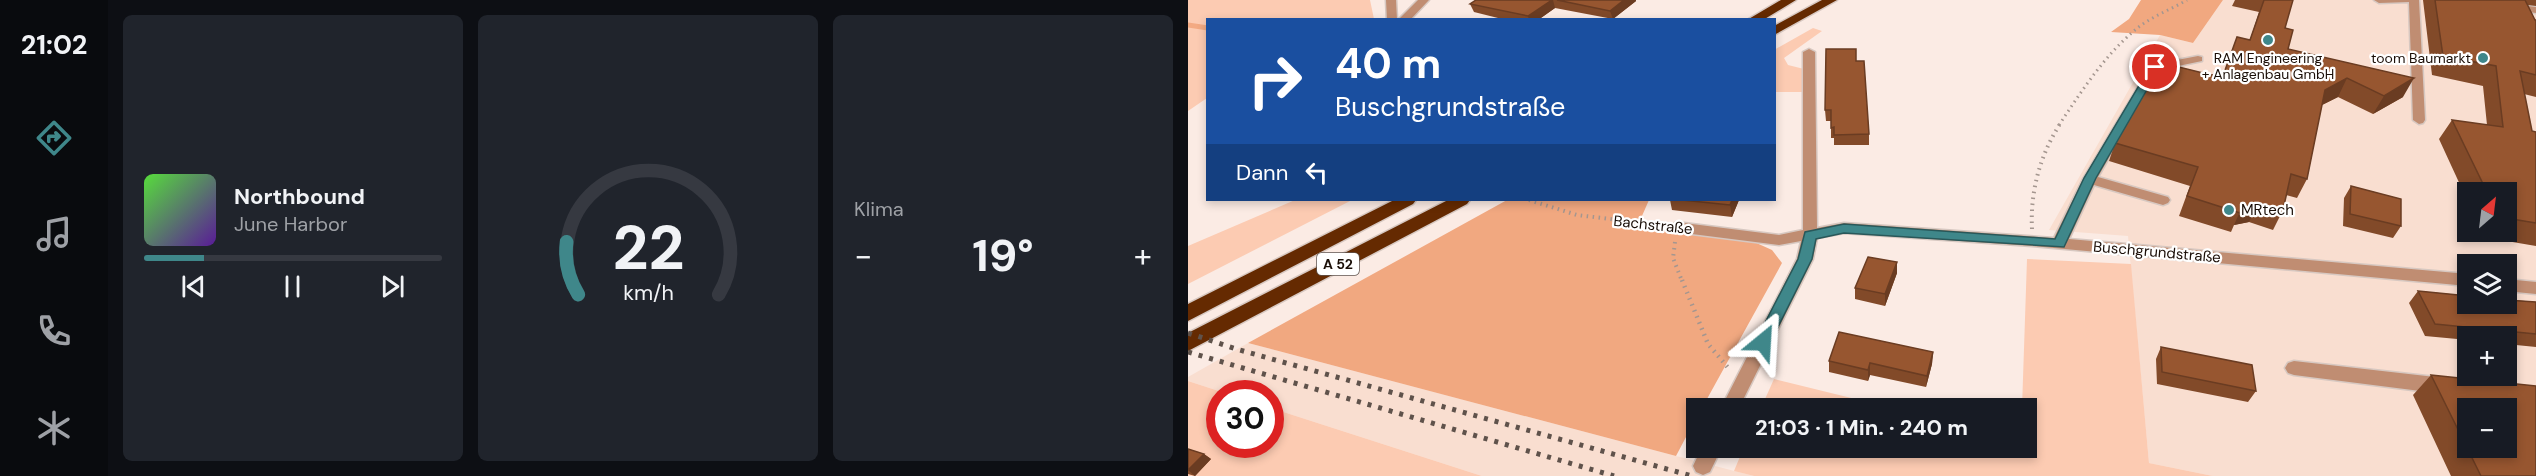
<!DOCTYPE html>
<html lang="de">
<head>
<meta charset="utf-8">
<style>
  :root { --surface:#171b24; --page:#20242c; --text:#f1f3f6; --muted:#9ea1a6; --line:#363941; --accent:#3f878a }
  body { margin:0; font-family:"DM Sans",sans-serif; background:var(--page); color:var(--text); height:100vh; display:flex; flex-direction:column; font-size:22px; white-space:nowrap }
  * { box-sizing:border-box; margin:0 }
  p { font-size:20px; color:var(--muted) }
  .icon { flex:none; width:33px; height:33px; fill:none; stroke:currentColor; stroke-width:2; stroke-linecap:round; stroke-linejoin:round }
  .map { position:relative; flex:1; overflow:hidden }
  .details { display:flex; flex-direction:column; gap:15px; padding:15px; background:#0d0f14; width:1080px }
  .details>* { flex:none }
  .banner { position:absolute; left:18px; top:18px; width:570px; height:183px; border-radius:0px; box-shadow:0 3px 9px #0003; background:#1a4fa0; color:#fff; overflow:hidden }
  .needle { width:39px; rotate:28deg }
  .tools { position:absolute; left:1269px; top:182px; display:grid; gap:12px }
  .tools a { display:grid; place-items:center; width:60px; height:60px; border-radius:0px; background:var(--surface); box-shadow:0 3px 9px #0003; font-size:30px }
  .speed { position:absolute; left:18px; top:380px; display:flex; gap:12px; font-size:30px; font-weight:700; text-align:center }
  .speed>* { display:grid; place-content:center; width:78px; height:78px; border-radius:50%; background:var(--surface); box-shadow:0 3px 9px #0003; line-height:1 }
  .speed .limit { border:9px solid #d22; background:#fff; color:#111 }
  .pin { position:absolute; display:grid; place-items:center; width:51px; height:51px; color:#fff; margin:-26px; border:3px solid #fff; border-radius:50%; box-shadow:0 2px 6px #0007 }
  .me { position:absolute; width:66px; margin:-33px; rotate:27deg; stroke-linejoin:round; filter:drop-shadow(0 0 4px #0008) }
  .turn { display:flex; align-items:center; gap:21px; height:126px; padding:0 30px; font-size:27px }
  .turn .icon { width:78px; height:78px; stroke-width:2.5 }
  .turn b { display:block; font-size:42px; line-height:51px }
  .then { display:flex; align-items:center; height:57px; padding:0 30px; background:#0003; gap:12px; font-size:22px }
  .big { font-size:45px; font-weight:700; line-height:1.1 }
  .details .widget { flex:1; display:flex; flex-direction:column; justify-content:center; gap:9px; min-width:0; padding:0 21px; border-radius:9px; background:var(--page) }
  .details .dial { align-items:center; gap:0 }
  .dial svg { height:156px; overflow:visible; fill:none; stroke:var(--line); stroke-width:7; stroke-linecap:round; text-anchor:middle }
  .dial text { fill:var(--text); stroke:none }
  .song { display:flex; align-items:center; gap:18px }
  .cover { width:72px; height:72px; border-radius:9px; background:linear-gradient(135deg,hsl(110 70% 55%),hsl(270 70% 35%)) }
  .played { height:6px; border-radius:3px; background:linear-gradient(90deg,var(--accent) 20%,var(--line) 20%) }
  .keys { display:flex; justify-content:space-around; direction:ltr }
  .heat { display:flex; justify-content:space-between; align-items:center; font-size:33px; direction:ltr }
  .details .tiles { flex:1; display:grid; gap:15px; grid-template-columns:repeat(3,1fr) }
  .trip { position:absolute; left:498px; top:398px; width:351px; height:60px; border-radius:0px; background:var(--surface); box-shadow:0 3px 9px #0003; font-weight:700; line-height:60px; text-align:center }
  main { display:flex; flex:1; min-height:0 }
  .tab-bar { display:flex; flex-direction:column; width:108px; justify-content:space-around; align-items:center; background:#090b0e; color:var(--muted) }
  .tab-bar .icon { width:42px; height:42px }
  .tab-bar .current { color:var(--accent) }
  .tab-bar b { font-size:27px; color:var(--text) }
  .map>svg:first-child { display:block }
  .built { fill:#f9ded0; fill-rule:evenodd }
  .green { fill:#fccbb2 }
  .forest { fill:#f1a880 }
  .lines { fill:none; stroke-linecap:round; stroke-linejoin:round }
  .stream { stroke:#f3aa83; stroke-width:5 }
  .minor-casing { stroke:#d7c8c1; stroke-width:3 }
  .highway-casing { stroke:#d7c8c1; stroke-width:3 }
  .path-far2 { stroke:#a4968f; stroke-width:3; stroke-dasharray:1.5 4; stroke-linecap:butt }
  .path-far1 { stroke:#a4968f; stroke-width:4; stroke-dasharray:1.5 4.5; stroke-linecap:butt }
  .path { stroke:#a4968f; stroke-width:4.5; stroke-dasharray:1.5 5; stroke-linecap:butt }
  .minor { fill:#c08d72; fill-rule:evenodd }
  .highway { fill:#652a01; fill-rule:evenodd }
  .rail { stroke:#5f524b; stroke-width:5; stroke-dasharray:4 7; stroke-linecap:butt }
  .wall { fill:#824a29 }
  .shaded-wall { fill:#6a3c22 }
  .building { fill:#975630; stroke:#6a3c22; stroke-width:1.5; fill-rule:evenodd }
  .route { fill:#3f878a; stroke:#29585a; stroke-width:1.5 }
  .poi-dot { fill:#3f878a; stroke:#fff; stroke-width:2 }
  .labels { text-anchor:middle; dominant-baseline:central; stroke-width:4.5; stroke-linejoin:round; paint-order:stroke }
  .far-poi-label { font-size:14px; fill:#1a0e07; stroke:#fff }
  .shield { fill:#fff; stroke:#5f5651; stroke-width:1.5 }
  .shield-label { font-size:14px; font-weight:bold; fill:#1a0e07 }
  .poi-label { font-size:15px; fill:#1a0e07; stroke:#fff; text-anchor:start }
  .street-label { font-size:15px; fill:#1a0e07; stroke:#fff }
</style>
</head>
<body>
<main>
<nav class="tab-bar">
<b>21:02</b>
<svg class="icon current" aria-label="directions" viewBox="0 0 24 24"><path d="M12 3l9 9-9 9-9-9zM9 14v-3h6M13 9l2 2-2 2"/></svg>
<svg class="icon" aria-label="music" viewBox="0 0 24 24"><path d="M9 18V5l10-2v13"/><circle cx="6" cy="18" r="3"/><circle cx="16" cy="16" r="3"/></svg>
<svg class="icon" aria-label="phone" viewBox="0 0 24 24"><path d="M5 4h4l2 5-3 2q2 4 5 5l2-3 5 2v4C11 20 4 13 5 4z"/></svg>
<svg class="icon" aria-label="climate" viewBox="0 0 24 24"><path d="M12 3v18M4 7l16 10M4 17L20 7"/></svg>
</nav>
<section class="details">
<div class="tiles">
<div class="widget">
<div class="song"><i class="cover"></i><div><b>Northbound</b><p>June Harbor</p></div></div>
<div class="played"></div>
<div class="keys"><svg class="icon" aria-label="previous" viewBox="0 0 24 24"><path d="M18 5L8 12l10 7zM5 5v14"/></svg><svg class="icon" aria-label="pause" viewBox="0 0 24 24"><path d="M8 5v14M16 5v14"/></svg><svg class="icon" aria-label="next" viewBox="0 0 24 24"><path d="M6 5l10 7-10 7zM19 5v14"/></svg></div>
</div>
<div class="widget dial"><svg viewBox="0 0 100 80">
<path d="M14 69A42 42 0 1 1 86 69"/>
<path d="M14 69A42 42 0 0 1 8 42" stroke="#3f878a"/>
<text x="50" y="56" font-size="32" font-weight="700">22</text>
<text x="50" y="72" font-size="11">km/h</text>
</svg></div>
<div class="widget"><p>Klima</p>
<div class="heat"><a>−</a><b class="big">19°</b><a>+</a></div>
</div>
</div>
</section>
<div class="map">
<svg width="1348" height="476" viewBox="0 0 1348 476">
  <rect width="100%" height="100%" fill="#fbebe4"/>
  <path class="built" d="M1035,0h313v476h-323l-64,-13 -21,-227 -79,-6 111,-195 33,8zM1280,192h38v39h-38zM1280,264h38v39h-38zM1280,336h38v39h-38zM1280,408h38v39h-38z
    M60,343l428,113 78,20h-272l-211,-68 -1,-15h-45l-37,-12v-4z"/>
  <path class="green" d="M0,0h182l4,19 -166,1 -1,78 -19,13z
    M625,28l9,3 -38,27 4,7 16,4 -2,23h-27l-1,-42z
    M107,200h57l-164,84v-38z
    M839,259l104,5 18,199 64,13h-459l-20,-5 10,-24h282v-39h-4z
    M586,379l118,29h-131z
    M0,381l37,12h-5v51h50l1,-36 211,68h-294z"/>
  <path class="forest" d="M953,0h82l-30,43 -33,-8 -49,-3 18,-13z
    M319,200h142l-11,25 114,16 20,9 10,13 -80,145h-6v10l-20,38 -428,-113z"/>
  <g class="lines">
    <path class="stream" d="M0,25l20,3"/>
    <defs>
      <path id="minor" d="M198,0h10l1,20h-10z
        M230,0h11l-19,20h-12z
        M1186,0h45l6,120 -2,3 -4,1 -6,-4 -4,-118 -30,1z
        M1323,4l25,3v6l-29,-4 -1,-2z
        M621,49l6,3 2,176 27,-5 210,15 29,-59 68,-114 47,-9 4,1v4l-43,9 -61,107 70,20 2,3 -2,3 -5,2 -69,-20 -25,54 399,35v12l-436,-40 -188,-13 -27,5 -4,21 -74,149h-18l76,-149 4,-18 -22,4 -103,-13 -7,-5 7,-5 103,13 24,-5v-178z
        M1318,279l30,3v12l-30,-3z
        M1106,361l150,17 6,3 3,5 -3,5 -6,3 -150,-19 -6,-2 -3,-5 3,-5z
        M514,447h20l-12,25 -7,3 -7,-3 -3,-6z"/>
      <path id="highway" d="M593,0h15l-33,20h-16z
        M634,0h15l-63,35v-9z
        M206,200h22l-3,4 -225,117v-17z
        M260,200h22l-3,4 -279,147v-18z"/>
    </defs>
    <use href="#minor" class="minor-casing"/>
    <use href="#highway" class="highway-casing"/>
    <path class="path-far2" d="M871,125c22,-33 45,-69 76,-95 15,-13 35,-20 52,-30"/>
    <path class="path-far1" d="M341,200l48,15 83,10
      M844,229c-2,-37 8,-74 28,-105
      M487,242l-2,16 9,23"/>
    <path class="path" d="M494,280l26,64 22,26"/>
    <use href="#minor" class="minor"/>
    <use href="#highway" class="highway"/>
    <path class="rail" d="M0,333l48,16 456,127
      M0,352l426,124"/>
  </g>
  <path class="wall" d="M288,0h160v1l-23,18 -58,-11 -17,12h-32l-32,-8 -4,-8z
    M1047,0h58l-8,28 3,21 115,48 -30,17 -35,-17 -16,8 -15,74 -10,19 -11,-3 -3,15 -10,20 -24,-8 -15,3 -3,7 -52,-16 11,-30 -81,-25 6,-18 37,-58 72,-12 26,-33 9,-28 -27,-6z
    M1235,0h113v6l-8,-1 7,15h1v77l-12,-3 8,37 4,1v114l-53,-9 -3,-6h26v-39h-38v10l-29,-63 13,-19 35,5 -4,-39 -51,-11z
    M668,61l13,73v11h-35v-7h-3v-17h-5l-1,-11z
    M1163,186l50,40 -8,12 -50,-12 1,-28z
    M482,200h69l-7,17 -60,-7z
    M709,262v11l-12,33 -30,-7v-11z
    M1230,291l118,11v45l-30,-3v-8h-38v4l-43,-4 -16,-33z
    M973,347l95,44 -8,11 -91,-18 -1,-25z
    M745,352l-1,12 -6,23 -56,-12 -2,6 -39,-9v-11z
    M1243,375l105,101h-85l-38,-81z
    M0,449l16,5 7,5 -16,17 -7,-2z"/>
  <path class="shaded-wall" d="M364,0h1l2,8 -17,12h-9l-1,-4z
    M436,0h12v1l-23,18 -3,-8z
    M1159,78l-9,19 -22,11 9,-18z
    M1226,78l-11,19 -30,17 11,-18z
    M544,200h7l-7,17 -2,-12z
    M1070,203l-9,19 -15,3 8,-18z
    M709,262v11l-12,33v-12z
    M745,352l-1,12 -6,23 1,-11z
    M682,363v12l-2,6v-11z
    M16,454l7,5 -16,17 -7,-6z"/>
  <path class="building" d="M288,0h76l-24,16 -58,-12z
    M369,0h67l-14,11z
    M1076,0h29l-8,28 8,2 -5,19 126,29 -30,18 -37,-18 -22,12 -18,89 -16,-5 -8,36 -25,-7 -16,4 -2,6 -53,-17 11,-29 -83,-24 34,-59 3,1 11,-22 48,12 13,-2 13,-36 13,3z
    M1247,0h90l10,20h1v55l-16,-4 12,60 4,1v91l-30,-5v-26h-19l-35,-72 51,7 -7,-61 -53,-10z
    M638,49h30v12h8l5,73 -35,1v-8l-3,1v-18h-6z
    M1163,186l50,13v27l-51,-12z
    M494,200h50l-2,5z
    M680,257l29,5 -12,32 -30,-6z
    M1230,291l50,5v7h38v-3l30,2v32l-101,-10z
    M651,332l94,20 -6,24 -57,-13 -2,7 -39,-9z
    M973,347l91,18 4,26 -94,-19z
    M1243,375l105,11v90h-55zM1280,408h38v39h-38z
    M0,449l16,5 -16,16z"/>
  <path class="route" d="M967,64l5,3 -64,111 -32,69 -220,-14 -28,6 -4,20 -44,88 -5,1 -6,-1 -2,-5 43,-83 7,-27 39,-8 211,15 29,-61 66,-111z"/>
  <g class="poi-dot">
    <circle cx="1080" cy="40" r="6"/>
    <circle cx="1295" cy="58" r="6"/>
    <circle cx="1041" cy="210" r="6"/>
  </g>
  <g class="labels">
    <g class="far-poi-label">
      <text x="1080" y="58">RAM Engineering<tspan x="1080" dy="16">+ Anlagenbau GmbH</tspan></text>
      <text x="1283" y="58" text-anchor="end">toom Baumarkt</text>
    </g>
    <rect class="shield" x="129" y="253" width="42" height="22" rx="4.5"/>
    <g class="shield-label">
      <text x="150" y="264">A 52</text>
    </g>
    <g class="poi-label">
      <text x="1053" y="210">MRtech</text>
    </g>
    <g class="street-label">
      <text transform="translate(465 225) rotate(6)">Bachstraße</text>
      <text transform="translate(969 252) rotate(5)">Buschgrundstraße</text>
    </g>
  </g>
</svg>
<div class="tools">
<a><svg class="needle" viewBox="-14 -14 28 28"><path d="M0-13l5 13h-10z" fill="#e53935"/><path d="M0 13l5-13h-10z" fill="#9ea1a6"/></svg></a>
<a><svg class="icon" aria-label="layers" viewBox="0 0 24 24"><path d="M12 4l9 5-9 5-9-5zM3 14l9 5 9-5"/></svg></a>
<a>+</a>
<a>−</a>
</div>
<div class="speed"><div class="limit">30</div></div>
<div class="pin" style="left:967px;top:67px;background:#d93025"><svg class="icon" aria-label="arrive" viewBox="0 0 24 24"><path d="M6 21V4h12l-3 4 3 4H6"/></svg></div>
<svg class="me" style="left:575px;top:342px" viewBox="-20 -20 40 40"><path d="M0-17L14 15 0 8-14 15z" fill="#3f878a" stroke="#fff" stroke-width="4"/></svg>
<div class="trip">21:03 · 1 Min. · 240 m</div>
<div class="banner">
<div class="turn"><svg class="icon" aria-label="right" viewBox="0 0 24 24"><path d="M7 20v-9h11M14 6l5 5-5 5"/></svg><div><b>40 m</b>Buschgrundstraße</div></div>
<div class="then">Dann<svg class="icon" aria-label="left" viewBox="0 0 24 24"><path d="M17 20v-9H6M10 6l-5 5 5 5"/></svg></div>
</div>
</div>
</main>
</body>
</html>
